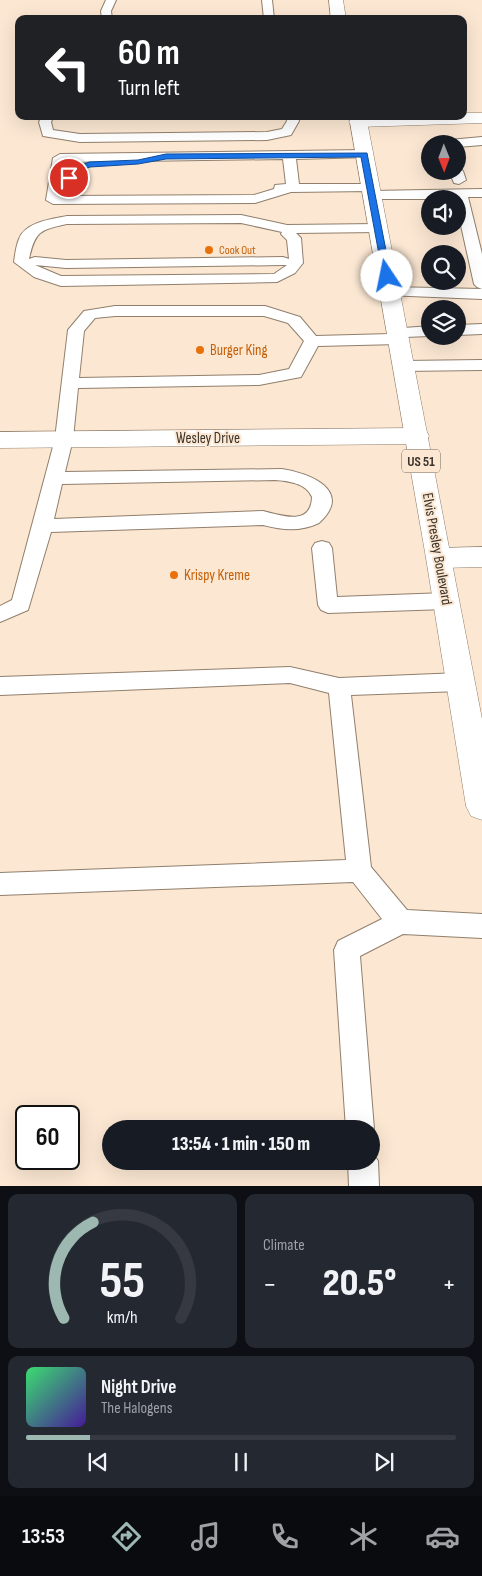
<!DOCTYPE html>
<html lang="en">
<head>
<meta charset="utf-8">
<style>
  :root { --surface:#171b24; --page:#242831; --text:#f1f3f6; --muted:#9ea1a6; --line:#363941; --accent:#9cb8b0 }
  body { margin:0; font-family:"Sofia Sans Condensed",sans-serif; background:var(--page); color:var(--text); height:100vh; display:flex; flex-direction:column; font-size:19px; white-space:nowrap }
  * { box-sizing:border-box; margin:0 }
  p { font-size:16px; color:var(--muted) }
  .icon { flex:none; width:28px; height:28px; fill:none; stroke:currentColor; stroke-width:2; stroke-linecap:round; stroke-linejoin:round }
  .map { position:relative; height:1186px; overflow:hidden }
  .panel { display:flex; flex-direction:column; gap:8px; padding:8px; background:#0d0f14; flex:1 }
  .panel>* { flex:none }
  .guide { position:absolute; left:15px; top:15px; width:452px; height:105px; border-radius:10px; box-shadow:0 5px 20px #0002; background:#202124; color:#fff; overflow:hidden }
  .needle { width:32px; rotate:179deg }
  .buttons { position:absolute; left:421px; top:135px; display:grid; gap:10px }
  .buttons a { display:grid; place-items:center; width:45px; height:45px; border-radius:50%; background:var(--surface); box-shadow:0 5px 20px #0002; font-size:25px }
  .speed { position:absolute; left:15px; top:1105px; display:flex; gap:10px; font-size:25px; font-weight:700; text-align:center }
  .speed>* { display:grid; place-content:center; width:65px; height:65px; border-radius:50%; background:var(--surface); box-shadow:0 5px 20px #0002; line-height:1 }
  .speed .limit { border:2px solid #111; border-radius:8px; background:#fff; color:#111 }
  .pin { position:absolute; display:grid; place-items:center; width:42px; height:42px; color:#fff; margin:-21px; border:2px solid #fff; border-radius:50%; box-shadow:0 1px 5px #0007 }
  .me { position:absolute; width:55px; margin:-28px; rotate:349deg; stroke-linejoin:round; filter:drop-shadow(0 0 4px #0008) }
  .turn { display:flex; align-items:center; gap:18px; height:105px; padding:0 20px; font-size:22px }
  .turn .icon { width:65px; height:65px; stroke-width:2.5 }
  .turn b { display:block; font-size:35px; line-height:42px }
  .big { font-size:38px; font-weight:800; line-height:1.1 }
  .panel .widget { flex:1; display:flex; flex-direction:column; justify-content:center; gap:8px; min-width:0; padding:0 18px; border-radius:10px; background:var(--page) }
  .panel .dial { align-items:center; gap:0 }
  .dial svg { height:130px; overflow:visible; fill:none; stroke:var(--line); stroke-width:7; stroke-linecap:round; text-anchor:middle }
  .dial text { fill:var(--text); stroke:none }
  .song { display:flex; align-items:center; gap:15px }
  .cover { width:60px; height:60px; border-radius:8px; background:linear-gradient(135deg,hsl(140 70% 55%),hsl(260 70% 35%)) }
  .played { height:5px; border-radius:2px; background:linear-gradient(90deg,var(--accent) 15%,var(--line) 15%) }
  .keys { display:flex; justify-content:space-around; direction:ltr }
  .heat { display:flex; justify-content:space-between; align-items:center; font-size:28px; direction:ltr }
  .panel .tiles { flex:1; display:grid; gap:8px; grid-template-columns:1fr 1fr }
  .widget:last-child { grid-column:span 2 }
  .trip { position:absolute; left:102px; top:1120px; width:278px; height:50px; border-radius:25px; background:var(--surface); box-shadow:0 5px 20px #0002; font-weight:800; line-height:50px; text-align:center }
  .dock { display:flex; height:80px; justify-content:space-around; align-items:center; background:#090b0e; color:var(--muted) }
  .dock .icon { width:35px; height:35px }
  .dock .on { color:var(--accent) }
  .dock b { font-size:22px; color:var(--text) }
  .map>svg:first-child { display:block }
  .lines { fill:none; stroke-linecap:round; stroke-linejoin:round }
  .lane-casing { stroke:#907f6c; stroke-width:2 }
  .street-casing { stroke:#907f6c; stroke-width:1 }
  .primary-casing { stroke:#907f6c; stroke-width:1 }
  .lane { fill:#fff; fill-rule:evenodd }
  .street { fill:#fff; fill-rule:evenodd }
  .primary { fill:#fff; fill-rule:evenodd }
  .route { fill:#1a73e8; stroke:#114b97 }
  .food-dot { fill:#e8710a; stroke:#fbe7d2; stroke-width:2 }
  .labels { text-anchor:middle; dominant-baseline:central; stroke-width:4; stroke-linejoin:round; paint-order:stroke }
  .far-food-label { font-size:12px; fill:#c56008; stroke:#fbe7d2; text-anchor:start }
  .shield { fill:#fbe7d2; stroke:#73685c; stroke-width:1 }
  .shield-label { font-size:14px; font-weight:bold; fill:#39322a }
  .food-label { font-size:15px; fill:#c56008; stroke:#fbe7d2; text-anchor:start }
  .street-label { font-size:15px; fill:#39322a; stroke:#fbe7d2 }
</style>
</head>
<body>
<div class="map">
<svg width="482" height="1186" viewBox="0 0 482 1186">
  <rect width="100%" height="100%" fill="#fbe7d2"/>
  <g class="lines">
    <defs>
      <path id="lane" d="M106,0h10l-5,11 1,8h-10l-1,-8z
        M262,0h10l2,19h-10z
        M42,116h12l-3,6 2,8 27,4 187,-2 15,-3 5,-8 -1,-5h12l1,5 -8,14 -24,5 -187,2 -37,-6 -4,-14z
        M482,137v8l-24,2v-3h-15l6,-4z
        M365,150l5,1 2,3 -2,3 -74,2 3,25h76l2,3 -7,4 -79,1 -36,11 -202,1 -7,-4 7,-42 7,-4zM283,159l3,25 -11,1 -1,4 -20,6 -193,1 5,-34z
        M458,167l5,4 3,9 -7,4 -5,-1 -5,-12h9z
        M482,189v8h-14l14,57v35l-5,-2 -3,-3 -16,-72v-13h-87l-7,-4 7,-4z
        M241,215l46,10 91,-1 5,1 2,3 -2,3 -5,1 -82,1 5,5 2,25 -8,10 -18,9 -216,4 -27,-9 -20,-15c1,-7 2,-16 5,-23 6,-17 33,-20 48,-23zM241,223l41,9 -1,2 6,6 2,19 -6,-2 -217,3 -31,-3 -6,2c6,-28 11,-29 38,-35zM283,265h4l-13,9 -213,2 -26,-11 31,3z
        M390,287l92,2v10l-97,-4 -3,-3 3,-3z
        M115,306h150l35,11 16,19 75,-2 -2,-2 2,-3 39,-3v10l-25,1 2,2 -2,3 -6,2 -81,2 -17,31 -42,8 -181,3 -5,51 -8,33 217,-3c28,4 72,22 37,54 -19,9 -37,7 -56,2l-212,7 -23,78 -28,12v-16l12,-6 43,-161 13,-109 16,-19zM115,316h149l24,7 16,18 -15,28 -30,6 -180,3 5,-47 11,-13zM275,480c13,1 31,3 37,17 -1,29 -29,19 -49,14l-209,8 8,-35z
        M482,324v10l-24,1v-10z
        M482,360v10l-79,1 -6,-1 -2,-4 2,-4 6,-1z
        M322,541l7,2 3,5 5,49 109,-4 7,3 3,5 -3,5 -7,3 -118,4 -7,-3 -3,-5 -6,-57 3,-5z
        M290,667l49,11 121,-5 8,3 3,6 -3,6 -8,3 -109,4 20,172 36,43 75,4v24l-79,-4 -43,22 14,173 -3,7v-7h-25l-12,-179 4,-9 44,-22 -29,-37 -353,13v-22l346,-13 -17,-167 -39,-10 -290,12v-18z
        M371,1150l7,11 1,25h-30l-1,-25h23z"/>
      <path id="street" d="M464,113h18v10l-124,4 -6,-1 -3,-4 3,-4 6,-1 106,-1z
        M417,428l9,2 3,6 -3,6 -9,2 -417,4v-16z
        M482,547v20l-43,1 -9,-3 -4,-7 4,-7 9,-3z"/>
      <path id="primary" d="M329,0h14l3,19h-15z
        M349,116h17l116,603v101l-11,-4 -5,-10 -40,-248z"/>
    </defs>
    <use href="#lane" class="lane-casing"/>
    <use href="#street" class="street-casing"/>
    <use href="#primary" class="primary-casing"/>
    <use href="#lane" class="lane"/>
    <use href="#street" class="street"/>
    <use href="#primary" class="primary"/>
  </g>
  <path class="route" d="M367,153l24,123 -4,3 -4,-3 -22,-119 -195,2 -28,5 -48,3 -15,6 -3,6 -7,-1 4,-8 20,-8 49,-2 28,-6z"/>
  <g class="food-dot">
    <circle cx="209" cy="250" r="5"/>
    <circle cx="200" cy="350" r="5"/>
    <circle cx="174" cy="575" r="5"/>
  </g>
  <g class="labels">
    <g class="far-food-label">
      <text x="219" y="250">Cook Out</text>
    </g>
    <rect class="shield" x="402" y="449.5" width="38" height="23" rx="4"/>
    <g class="shield-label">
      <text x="421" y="461">US 51</text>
    </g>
    <g class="food-label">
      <text x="210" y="350">Burger King</text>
      <text x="184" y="575">Krispy Kreme</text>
    </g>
    <g class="street-label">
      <text x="208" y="438">Wesley Drive</text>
      <text transform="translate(437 549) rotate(80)">Elvis Presley Boulevard</text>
    </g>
  </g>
</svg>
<div class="buttons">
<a><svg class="needle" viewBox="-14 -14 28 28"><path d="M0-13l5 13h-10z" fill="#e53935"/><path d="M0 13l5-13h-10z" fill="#9ea1a6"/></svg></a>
<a><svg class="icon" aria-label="sound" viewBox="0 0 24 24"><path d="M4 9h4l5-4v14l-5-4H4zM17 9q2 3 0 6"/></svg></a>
<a><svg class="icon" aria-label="search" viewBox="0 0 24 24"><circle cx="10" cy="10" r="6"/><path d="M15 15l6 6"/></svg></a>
<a><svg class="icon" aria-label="layers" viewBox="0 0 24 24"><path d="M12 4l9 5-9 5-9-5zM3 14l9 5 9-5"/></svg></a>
</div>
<div class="speed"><div class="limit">60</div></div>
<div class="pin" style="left:69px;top:178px;background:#d93025"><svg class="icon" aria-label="arrive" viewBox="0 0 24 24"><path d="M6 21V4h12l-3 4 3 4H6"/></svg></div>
<svg class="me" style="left:387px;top:276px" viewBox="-20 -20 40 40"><circle r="19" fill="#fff"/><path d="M0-13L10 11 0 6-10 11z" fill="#1a73e8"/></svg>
<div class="trip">13:54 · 1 min · 150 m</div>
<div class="guide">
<div class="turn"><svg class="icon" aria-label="left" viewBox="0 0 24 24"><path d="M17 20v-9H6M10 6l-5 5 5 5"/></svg><div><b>60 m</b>Turn left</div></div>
</div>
</div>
<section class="panel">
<div class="tiles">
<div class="widget dial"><svg viewBox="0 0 100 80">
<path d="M14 69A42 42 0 1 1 86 69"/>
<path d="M14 69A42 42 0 0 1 32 10" stroke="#9cb8b0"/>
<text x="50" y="56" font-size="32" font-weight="700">55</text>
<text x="50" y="72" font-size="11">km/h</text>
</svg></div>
<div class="widget"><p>Climate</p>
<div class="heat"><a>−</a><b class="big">20.5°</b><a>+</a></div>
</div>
<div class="widget">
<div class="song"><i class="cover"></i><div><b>Night Drive</b><p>The Halogens</p></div></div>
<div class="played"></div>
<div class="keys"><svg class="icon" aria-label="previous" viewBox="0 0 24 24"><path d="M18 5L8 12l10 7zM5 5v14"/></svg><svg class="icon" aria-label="pause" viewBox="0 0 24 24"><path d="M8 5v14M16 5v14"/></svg><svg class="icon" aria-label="next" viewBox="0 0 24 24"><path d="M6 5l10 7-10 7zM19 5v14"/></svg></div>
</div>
</div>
</section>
<nav class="dock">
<b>13:53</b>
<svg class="icon on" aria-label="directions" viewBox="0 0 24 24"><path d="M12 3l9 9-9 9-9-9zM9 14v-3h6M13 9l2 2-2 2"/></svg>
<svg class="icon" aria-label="music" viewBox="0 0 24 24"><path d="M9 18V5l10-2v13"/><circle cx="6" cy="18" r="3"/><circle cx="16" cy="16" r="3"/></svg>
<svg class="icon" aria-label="phone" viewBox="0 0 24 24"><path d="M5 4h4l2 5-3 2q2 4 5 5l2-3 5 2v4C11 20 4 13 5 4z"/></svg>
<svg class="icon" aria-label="climate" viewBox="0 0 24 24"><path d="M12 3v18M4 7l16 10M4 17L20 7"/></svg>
<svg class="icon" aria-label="car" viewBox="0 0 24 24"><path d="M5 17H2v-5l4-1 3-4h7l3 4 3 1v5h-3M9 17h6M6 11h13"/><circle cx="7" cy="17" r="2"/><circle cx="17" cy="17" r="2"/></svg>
</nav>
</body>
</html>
